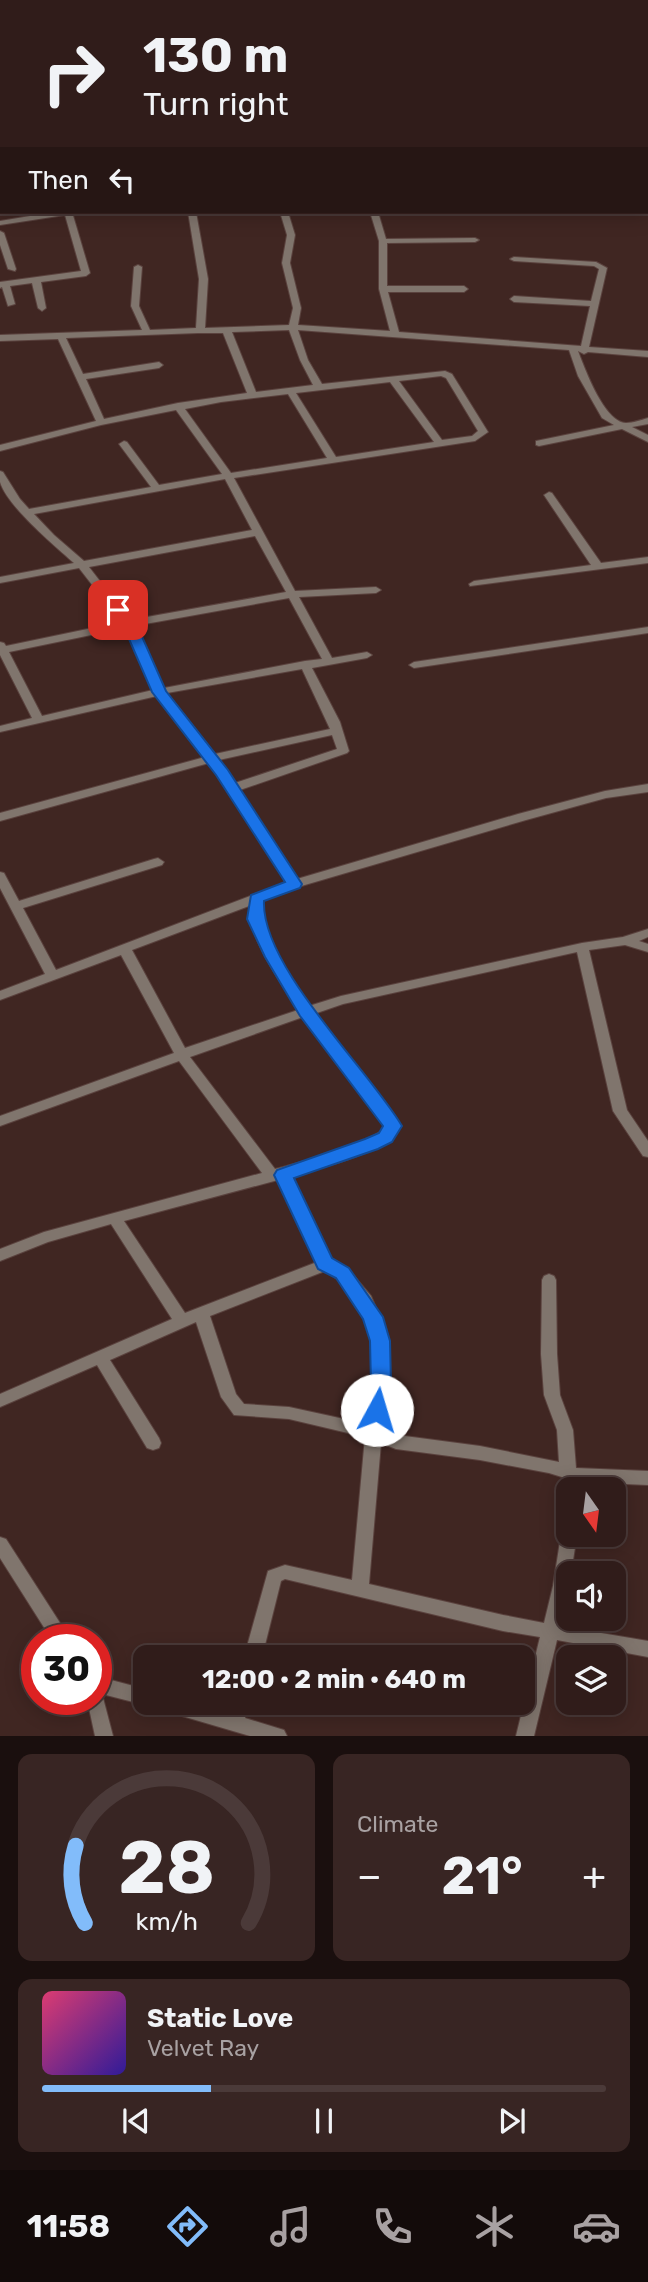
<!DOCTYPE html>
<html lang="en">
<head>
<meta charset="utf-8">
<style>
  :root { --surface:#301c1a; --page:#382523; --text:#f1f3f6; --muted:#a8a1a2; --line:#4b3a39; --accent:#82bcfa }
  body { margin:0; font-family:Rubik,sans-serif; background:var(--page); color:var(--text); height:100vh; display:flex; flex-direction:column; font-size:26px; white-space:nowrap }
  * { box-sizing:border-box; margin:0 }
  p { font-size:23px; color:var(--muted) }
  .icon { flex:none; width:38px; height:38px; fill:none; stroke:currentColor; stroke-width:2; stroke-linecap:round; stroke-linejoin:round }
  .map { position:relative; height:1736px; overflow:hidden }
  .panel { display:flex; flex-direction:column; gap:18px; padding:18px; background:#1a0f0e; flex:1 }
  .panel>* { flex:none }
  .guide { position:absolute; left:0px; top:0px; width:649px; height:214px; box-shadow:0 4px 18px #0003,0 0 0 2px var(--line); background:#301c1a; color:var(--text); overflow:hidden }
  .needle { width:46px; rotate:166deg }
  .buttons { position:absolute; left:556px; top:1477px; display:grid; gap:14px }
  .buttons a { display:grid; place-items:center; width:70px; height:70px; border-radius:14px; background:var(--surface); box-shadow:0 4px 18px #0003,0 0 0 2px var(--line); font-size:35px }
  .speed { position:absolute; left:21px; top:1624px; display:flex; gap:14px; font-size:35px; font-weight:700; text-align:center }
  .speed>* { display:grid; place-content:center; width:91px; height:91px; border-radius:50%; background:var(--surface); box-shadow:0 4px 18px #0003,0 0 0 2px var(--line); line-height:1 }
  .speed .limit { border:10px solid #d22; background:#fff; color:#111 }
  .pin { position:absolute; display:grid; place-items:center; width:60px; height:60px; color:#fff; margin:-30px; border-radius:14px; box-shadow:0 4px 10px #0006 }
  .me { position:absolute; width:77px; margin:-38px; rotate:6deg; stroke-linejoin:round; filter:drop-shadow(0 0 5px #0008) }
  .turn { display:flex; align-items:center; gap:24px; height:147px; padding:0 28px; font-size:32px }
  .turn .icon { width:91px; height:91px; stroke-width:2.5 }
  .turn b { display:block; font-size:49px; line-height:60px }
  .then { display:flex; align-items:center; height:66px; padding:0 28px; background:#0003; gap:14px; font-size:26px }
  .big { font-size:52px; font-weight:700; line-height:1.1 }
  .panel .tile { flex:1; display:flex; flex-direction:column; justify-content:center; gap:10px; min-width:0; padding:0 24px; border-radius:14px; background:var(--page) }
  .panel .dial { align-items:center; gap:0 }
  .dial svg { height:182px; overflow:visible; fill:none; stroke:var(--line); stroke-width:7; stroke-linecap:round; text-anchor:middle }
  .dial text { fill:var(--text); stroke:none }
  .song { display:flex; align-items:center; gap:21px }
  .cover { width:84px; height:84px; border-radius:10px; background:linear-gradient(135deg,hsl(340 70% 55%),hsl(250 70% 35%)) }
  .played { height:7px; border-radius:4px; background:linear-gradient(90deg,var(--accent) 30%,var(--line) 30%) }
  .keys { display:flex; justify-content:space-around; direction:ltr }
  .heat { display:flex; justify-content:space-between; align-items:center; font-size:38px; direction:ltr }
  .panel .tiles { flex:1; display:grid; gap:18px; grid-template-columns:1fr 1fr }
  .tile:last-child { grid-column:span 2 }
  .trip { position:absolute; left:133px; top:1645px; width:402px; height:70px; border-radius:14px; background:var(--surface); box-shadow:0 4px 18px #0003,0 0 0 2px var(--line); font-weight:700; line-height:70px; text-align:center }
  .menu { display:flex; height:112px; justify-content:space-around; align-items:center; background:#130b0a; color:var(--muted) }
  .menu .icon { width:49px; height:49px }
  .menu .selected { color:var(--accent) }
  .menu b { font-size:32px; color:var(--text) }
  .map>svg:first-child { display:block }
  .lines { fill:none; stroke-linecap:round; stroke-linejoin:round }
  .minor-casing { stroke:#5a423e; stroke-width:2 }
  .minor { fill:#80756d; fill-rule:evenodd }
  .route { fill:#1a73e8; stroke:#114b97; stroke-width:2 }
</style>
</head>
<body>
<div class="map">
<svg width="648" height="1736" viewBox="0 0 648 1736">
  <rect width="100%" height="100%" fill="#402622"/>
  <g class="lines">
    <defs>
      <path id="minor" d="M0,90h2v4h-2z
        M0,121h2v4h-2z
        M0,154h2v5h-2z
        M54,212h18l18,61 -4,3 -45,6 5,26 -4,3 -4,-3 -6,-25 -22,3 5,18 -7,2 -6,-19 -2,1v-6l81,-11 -16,-56 -65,10v-4z
        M188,212h8l12,67 -3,49 84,-3 4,-17 -11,-45 5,-28 -7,-23h8l7,23 -5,28 11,45 -3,17 92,6 -11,-42v-48l-9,-29h8l8,27 89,-1 4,2 -4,2 -88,1v43h77l4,3 -4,3h-76l11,40 182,14 9,-40 -76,-4 -4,-3 4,-3 77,5 8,-32 -5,-3 -80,-5 -4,-2 4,-2 82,5 11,6 -18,79 59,4v6l-60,-5 -4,2 -6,-3c7,18 26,71 48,72 7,0 15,-3 22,-5v6l-16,3 16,8v7l-26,-13 -83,17 -3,-1v-4l78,-16 -12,-7 -24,-42 -9,-26 -271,-20 10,30 14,24 123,-13 7,3 36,58 -13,9 -241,37 61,113 81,-4 5,3 -5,3 -77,4 33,61 35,-6 5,3 -5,3 -55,10 28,54 9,29 -2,2 -107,37 57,89 221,-65 87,-23 43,-7v8l-42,6 -80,22 -228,67 -36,14 -1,18 18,38 30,49 32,-10 241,-53 41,-6 25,-8v8l-9,4 9,3v8l-23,-7 -36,5 38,160 21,31v16l-5,-1 -30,-45 -36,-159 -234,52 -29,10 80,101 6,11c-9,26 -84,43 -110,50l42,84 22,16 17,20 11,26 5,24 1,26 -6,58 15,5 83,11 79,16 -2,-32 -13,-35 -3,-41 1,-74 2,-4 5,-2 5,2 2,4 1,74 3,41 13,35 3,38 72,3v14l-70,-3 -29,-9 -69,-13 -84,-11 -15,-6 -12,141 134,31 41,8 9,-37 8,-51 2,-5 6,-2v7h8l-6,38h-2v16l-9,37 88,15v16l-91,-17 -23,96h-18l24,-99 -37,-6 -218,-52 -4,2 -19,76h-18l24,-86 17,-6 67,15 13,-143 -76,-18 -55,-4 -13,-18 -25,-75 -86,38 49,78 2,5 -2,5 -6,2 -6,-2 -50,-83 -97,42v-13l172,-75 -61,-95 -63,18 -48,19v-12l44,-17 218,-59 -83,-112 -179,65v-10l174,-63 -53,-98 -121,45v-9l45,-17 -45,-86v-16l4,1 15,28 135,-42 4,-1 6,4 -2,3 -139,43 33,62 231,-88 -78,-119 -209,58v-8l205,-56 -48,-61 -157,36v-6l32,-8 -32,-63v-13l4,1 2,3 115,-24 -42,-54 -79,15v-6l74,-14c-19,-17 -67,-57 -74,-81 0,-3 0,-7 0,-11l3,1 17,27 9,10 122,-22 -32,-43 5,-3 3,1 32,43 63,-11 -46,-64 -75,15 -101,26v-6l96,-24 -38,-82 -58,2v-6l142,-5 -11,-24 3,-39 4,-2 4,2 -3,39 11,24 46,-2 3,-49zM289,330l11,30 13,25 -57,7 -24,-60zM198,333h25l24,60 -69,10 -74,16 -18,-40 73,-11 4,-3 -4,-3 -76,12 -17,-36zM441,376l5,2 32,53 -6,5 -30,4 -43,-59zM390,382l44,60 -98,15 -40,-64zM288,394l39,64 -96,15 -46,-64 36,-7zM225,479l27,51 -168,31 -30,-26 -20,-21zM255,536l31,56 -156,28 -41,-53zM289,598l33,61 -17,2 -141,27 -30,-62zM125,628l28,62 -111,26 -33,-64zM302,669l28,60 -115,25 -48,-61zM332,735l5,14 -102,34 -16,-23zM249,906c-1,32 32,76 49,104l-113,38 -53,-98zM303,1017l83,109 -1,3c-34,21 -72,30 -110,40l-85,-112zM278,1180l39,76v6l-132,51 -61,-92zM325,1271c6,4 13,8 18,13 39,35 29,94 24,140l-78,-17 -45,-3 -8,-10 -26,-78z
        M0,231l4,2 12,36 -1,2 -7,-2 -8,-24z
        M549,492l3,1 49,70 47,-6v6l-178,23 -1,-2 5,-3 117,-16 -47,-70z
        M648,627v6l-234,35 -5,-3 5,-3z
        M0,1537l6,2 65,101h-19l-52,-82z
        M96,1676l49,13v14h6l-6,2 -43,-11 11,42h-18l-8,-37h9z
        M156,1703h36l37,10 2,-10h18l-4,15 39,12 3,6h-37l-85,-25 -6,-2z"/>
    </defs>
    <use href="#minor" class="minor-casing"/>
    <use href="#minor" class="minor"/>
  </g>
  <path class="route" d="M118,606l5,1 17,25 26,59 62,79 74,114 -2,4 -36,13c-3,65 104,168 138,225l-10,16 -14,7 -84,29 38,80 17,10 34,49 7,24 1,43 -7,32 -7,2 -7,-2 -3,-6 4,-26 -1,-43 -7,-22 -27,-41 -18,-9 -44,-94 3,-5 88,-31 14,-6 4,-7 -83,-110 -35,-59 -18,-38 4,-24 34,-13 -69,-107 -64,-83 -26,-60 -15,-22z"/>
</svg>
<div class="buttons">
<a><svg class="needle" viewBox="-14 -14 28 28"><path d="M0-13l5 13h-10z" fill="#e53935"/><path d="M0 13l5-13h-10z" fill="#a8a1a2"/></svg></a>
<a><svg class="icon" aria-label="sound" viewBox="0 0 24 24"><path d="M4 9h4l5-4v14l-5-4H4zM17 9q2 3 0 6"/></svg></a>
<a><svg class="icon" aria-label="layers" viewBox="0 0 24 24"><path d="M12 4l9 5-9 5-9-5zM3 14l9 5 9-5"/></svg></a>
</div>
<div class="speed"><div class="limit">30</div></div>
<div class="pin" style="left:118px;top:610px;background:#d93025"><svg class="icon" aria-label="arrive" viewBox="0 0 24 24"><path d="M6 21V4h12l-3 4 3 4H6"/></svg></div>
<svg class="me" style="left:377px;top:1410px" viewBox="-20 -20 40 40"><circle r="19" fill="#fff"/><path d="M0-13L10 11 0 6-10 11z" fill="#1a73e8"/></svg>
<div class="trip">12:00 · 2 min · 640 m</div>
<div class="guide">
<div class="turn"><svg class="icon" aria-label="right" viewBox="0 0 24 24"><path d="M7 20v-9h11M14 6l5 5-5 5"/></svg><div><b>130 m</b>Turn right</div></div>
<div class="then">Then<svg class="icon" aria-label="left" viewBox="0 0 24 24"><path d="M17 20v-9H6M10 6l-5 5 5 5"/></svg></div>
</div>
</div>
<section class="panel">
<div class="tiles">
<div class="tile dial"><svg viewBox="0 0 100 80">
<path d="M14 69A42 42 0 1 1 86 69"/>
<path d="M14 69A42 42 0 0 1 10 35" stroke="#82bcfa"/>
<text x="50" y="56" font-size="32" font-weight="700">28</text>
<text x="50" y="72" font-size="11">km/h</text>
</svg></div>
<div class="tile"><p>Climate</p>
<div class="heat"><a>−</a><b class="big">21°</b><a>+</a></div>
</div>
<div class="tile">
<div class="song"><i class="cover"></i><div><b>Static Love</b><p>Velvet Ray</p></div></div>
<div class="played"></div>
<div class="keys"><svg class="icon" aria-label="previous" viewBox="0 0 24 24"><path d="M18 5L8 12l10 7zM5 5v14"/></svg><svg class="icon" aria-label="pause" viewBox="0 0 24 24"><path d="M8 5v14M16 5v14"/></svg><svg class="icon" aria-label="next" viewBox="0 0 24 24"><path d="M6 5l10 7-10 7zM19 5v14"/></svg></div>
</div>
</div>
</section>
<nav class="menu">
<b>11:58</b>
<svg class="icon selected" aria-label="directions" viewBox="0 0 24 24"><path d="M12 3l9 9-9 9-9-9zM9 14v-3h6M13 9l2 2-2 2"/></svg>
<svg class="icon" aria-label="music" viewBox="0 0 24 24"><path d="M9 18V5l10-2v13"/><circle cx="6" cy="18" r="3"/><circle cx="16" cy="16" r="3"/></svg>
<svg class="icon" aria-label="phone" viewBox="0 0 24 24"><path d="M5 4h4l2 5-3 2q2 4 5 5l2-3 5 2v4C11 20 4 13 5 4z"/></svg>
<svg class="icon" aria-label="climate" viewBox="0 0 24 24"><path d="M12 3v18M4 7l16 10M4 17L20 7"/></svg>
<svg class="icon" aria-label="car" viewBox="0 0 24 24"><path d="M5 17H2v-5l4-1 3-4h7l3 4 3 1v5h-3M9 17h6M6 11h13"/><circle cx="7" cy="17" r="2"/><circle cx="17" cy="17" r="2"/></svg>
</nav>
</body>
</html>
